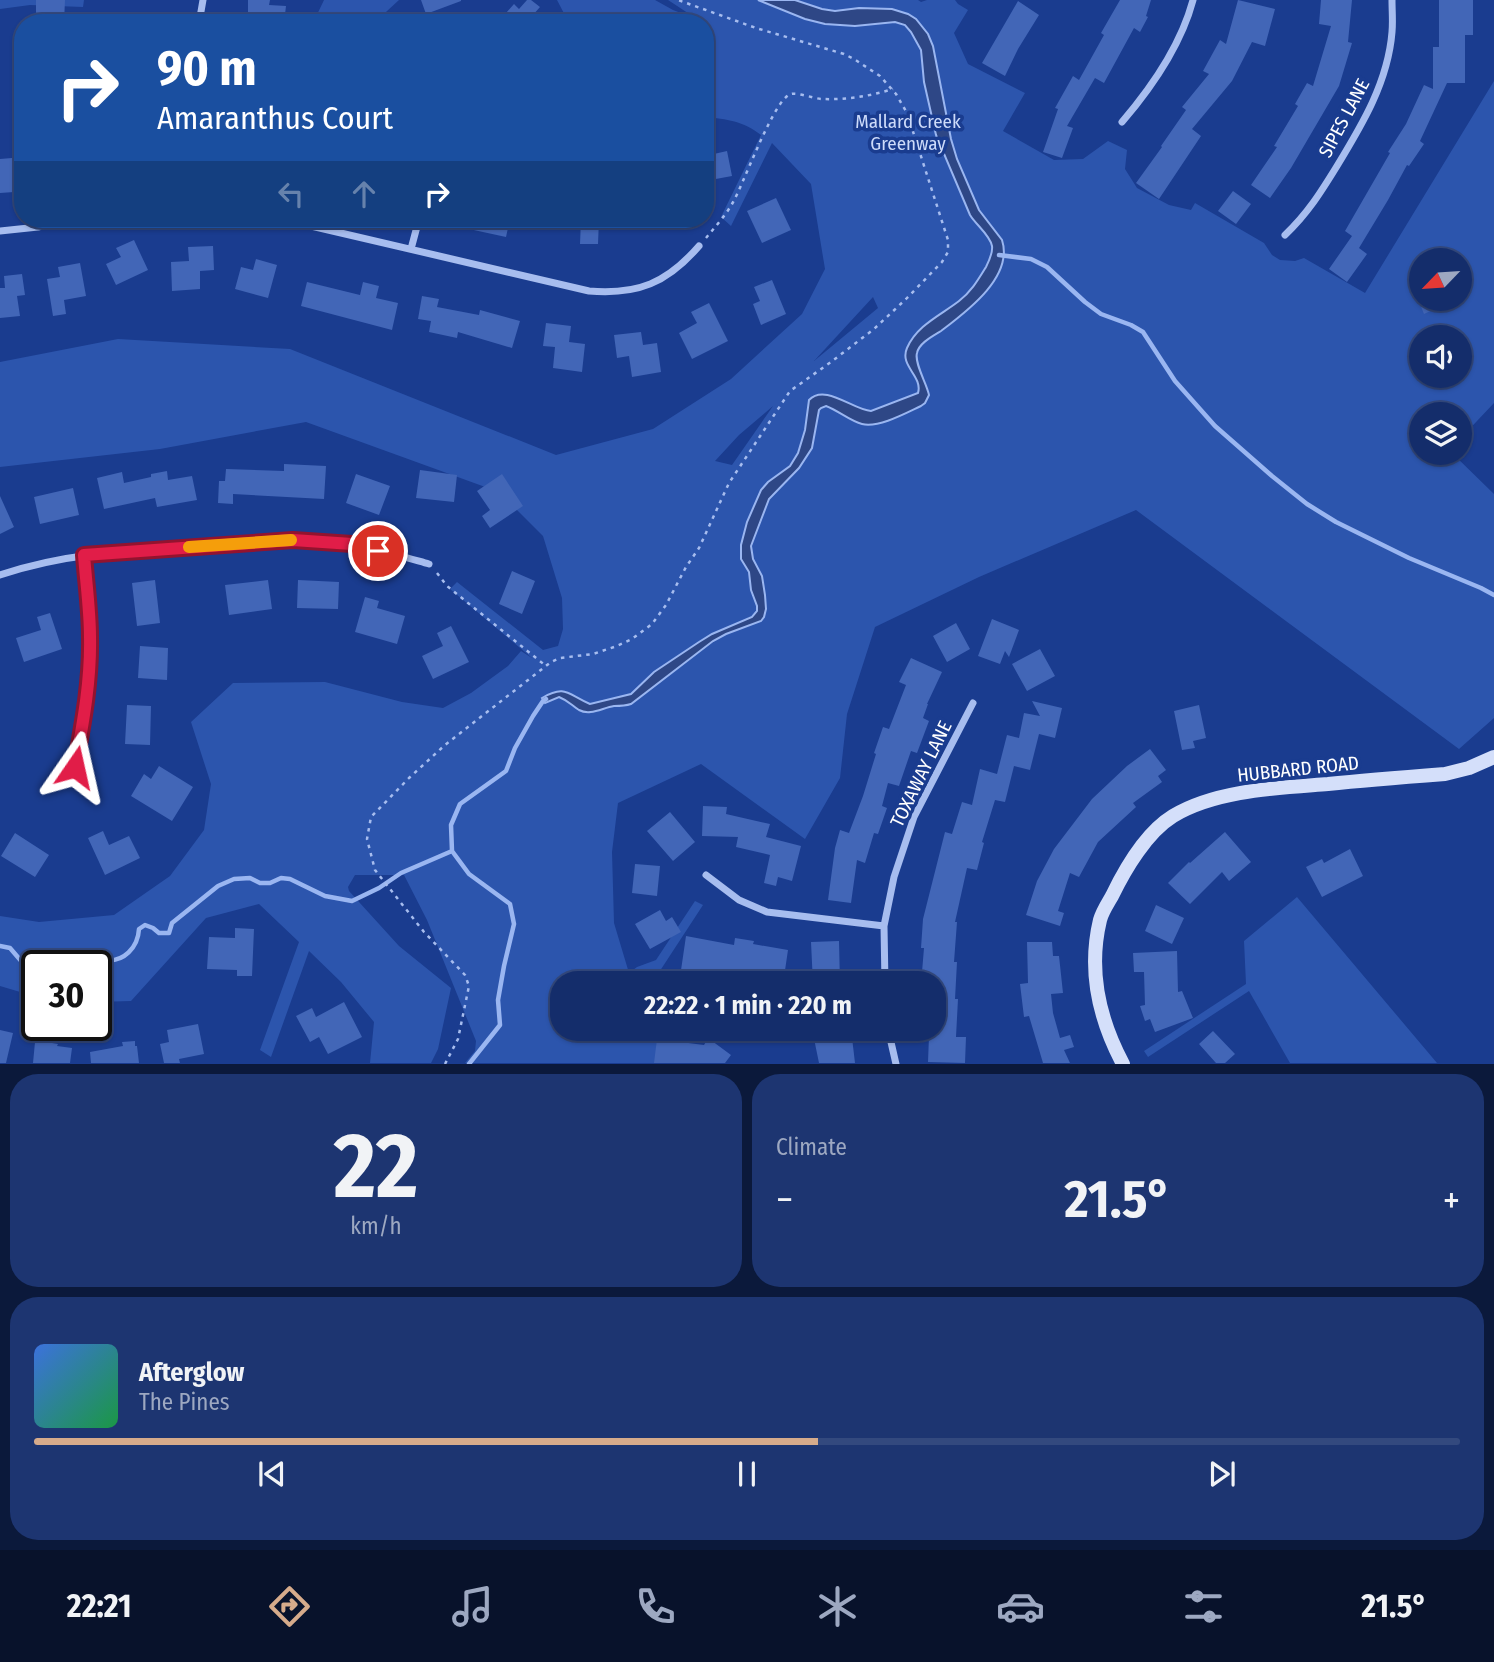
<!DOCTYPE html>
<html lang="en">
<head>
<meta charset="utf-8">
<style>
  :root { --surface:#142d6b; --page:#1d3571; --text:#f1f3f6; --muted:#9da8c1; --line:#33497e; --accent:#d6ab8b }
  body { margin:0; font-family:"Fira Sans Condensed",sans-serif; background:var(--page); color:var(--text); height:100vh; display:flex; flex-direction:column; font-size:26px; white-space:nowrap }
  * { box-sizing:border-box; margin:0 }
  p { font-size:23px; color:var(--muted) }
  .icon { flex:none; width:38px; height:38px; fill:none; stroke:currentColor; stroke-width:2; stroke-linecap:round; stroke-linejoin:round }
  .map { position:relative; height:1064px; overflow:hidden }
  .side { display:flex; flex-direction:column; gap:10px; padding:10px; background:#0b193b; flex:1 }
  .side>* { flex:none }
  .guide { position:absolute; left:14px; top:14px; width:700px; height:214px; border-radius:28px; box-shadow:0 2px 5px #0004,0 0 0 2px var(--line); background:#1a4fa0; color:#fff; overflow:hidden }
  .needle { width:46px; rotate:245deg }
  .controls { position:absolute; left:1409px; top:248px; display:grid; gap:14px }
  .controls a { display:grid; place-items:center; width:63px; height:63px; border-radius:50%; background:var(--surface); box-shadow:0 2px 5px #0004,0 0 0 2px var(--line); font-size:35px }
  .speed { position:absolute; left:21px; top:950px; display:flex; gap:14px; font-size:35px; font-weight:700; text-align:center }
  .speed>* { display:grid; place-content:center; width:91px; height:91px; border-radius:50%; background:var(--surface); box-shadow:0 2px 5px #0004,0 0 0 2px var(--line); line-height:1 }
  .speed .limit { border:4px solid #111; border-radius:10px; background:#fff; color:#111 }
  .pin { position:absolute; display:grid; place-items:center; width:60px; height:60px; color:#fff; margin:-30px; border:4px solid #fff; border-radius:50%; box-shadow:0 2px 7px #0007 }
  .me { position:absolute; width:77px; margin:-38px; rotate:11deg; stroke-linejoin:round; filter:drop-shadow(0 0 5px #0008) }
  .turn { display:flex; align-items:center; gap:24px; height:147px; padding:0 28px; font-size:32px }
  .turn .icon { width:91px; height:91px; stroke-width:2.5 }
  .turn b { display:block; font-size:49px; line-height:60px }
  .lanes { display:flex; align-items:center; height:66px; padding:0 28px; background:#0003; justify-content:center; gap:35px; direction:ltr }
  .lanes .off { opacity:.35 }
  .big { font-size:52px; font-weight:700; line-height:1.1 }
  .side .card { flex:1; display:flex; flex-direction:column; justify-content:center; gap:10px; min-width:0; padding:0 24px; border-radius:28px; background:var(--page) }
  .side .dial { align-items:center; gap:0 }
  .dial b { font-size:91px; line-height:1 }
  .song { display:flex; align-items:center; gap:21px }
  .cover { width:84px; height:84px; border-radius:10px; background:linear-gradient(135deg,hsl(220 70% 55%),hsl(140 70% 35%)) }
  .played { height:7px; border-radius:4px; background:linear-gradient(90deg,var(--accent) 55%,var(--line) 55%) }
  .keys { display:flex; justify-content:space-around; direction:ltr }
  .heat { display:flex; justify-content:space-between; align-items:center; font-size:38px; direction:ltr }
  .side .tiles { flex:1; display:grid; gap:10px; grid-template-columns:1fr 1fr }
  .card:last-child { grid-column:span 2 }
  .trip { position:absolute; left:550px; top:971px; width:396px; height:70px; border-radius:28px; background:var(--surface); box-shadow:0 2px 5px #0004,0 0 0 2px var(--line); font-weight:700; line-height:70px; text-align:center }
  .tab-bar { display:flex; height:112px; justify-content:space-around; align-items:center; background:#08122b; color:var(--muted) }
  .tab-bar .icon { width:49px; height:49px }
  .tab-bar .on { color:var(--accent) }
  .tab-bar b { font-size:32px; color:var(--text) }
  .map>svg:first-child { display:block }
  .green { fill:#2c55ad; fill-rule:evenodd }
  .water { fill:#2e4786; stroke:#9ab6f1; stroke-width:2 }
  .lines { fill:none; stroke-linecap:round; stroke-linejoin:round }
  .stream { stroke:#9ab6f1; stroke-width:4.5 }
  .building { fill:#4266b7 }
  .path { stroke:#a7bdef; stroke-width:2.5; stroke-dasharray:3.5 5; stroke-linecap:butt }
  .street { stroke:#a7bdef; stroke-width:7 }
  .secondary { stroke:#d4dffa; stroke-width:14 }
  .route-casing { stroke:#92132f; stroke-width:18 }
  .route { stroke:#e11d48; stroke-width:12 }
  .slow { stroke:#f59e0b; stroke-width:12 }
  .labels { text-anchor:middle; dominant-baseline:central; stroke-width:7; stroke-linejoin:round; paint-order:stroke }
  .street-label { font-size:19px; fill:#fff; stroke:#1a3c8f }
  .park-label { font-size:19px; fill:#cddbfa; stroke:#1a3c8f }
</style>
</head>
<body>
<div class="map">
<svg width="1494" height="1064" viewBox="0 0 1494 1064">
  <rect width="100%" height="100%" fill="#1a3c8f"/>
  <path class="green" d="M0,0h84l-1,7 -53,-2 -30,4z
    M324,0h75l-25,23h-61z
    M557,0h98l18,10 24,9 -29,-19h250l3,2 6,-2h28l3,4 10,6 -14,23 14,31 57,29 -22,38 51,29 29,-1 25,-18 19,9 -2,19 12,19 32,17 22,5 4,-7 69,40 8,12 8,5 15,1 9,-3 61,35 129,-212v322l-34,36v-24h-39v38h31l42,41v224l-35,31 -323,-239 -157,67 -104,50 -28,87 -7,64 -35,61 -104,-75 -83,39 -6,49 2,71 15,50 8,-6 19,-7 39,-59 8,4 -49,75 1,3 -93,1v45h97l-4,34h-190l10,-12 1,-10 -49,-121 -23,-45h-49l-7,12 1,4 50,55 52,42 -13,61 -7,14h-61l4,-41 -33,-40 -32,-31 -38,106 -11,-7 39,-108 -40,-38 -53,14 -75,83 -35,1v-36h-59v31l-37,-11v-70l39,6 75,-7 56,-39 34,-46 7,-46 -20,-62 42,-39 92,-1 77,20 41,6 28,-15 37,-27 13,-15 11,7 -82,-69 7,-7 86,68 15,-4 5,-17 -1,-31 -19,-62 -44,-44 -193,-70 -146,27 -160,18v-105l118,-23 172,10 266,106 97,-26 78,-50 71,-65 23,-45 -14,-85 -39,-41 -41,83 -10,-9 40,-82c-18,-14 -34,-16 -56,-18v-94h-136zM1421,261h39v38h-39zM873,297l5,11 -64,53zM1421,338h39v38h-39zM773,406l-41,59 -17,-4 24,-26z
    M1297,897l140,166h-147l-41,-72 -101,66 -4,-6 102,-67 -2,-43z"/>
  <path class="water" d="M758,0h37l27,9 13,2 24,-3 33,1 16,5 8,5 12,15 5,12 18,93 6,20 22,51 23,30c12,37 -36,72 -61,91 -8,5 -22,12 -24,22 -3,10 10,31 12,42l-4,8 -4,3c-15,7 -42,22 -59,18 -12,-3 -23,-13 -36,-18l-5,2 -2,2 -7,38 -13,20 -30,31 -18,47 2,13 9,17 3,19 1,14 -2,8 -3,4 -35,13 -13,7 -82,63c-6,2 -11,2 -17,2 -12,2 -24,10 -35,4 -8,-5 -10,-9 -20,-13l-14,6 -3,-5c24,-14 26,-3 48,6l41,-10 23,-22 45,-30 13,-8 40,-17 5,-6v-5l-6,-16 -2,-18 -8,-13v-14l6,-23 14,-32 7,-8 22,-16 8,-13 7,-23 4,-30c16,-17 44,10 62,11l47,-18c5,-17 -19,-27 -11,-45 10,-23 34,-33 52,-47 12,-9 19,-21 27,-34 3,-6 7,-14 6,-21 -2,-11 -16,-21 -22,-31l-34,-80 -12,-53 -3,-32 -10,-18 -6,-7 -10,-3 -40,4 -30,-2 -20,-5z"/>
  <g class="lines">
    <path class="stream" d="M999,255l32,4 16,8 38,35 16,12 30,11 12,7 32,49 40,45 57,50 35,28 29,18 73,36 72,30 13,7
      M0,946l10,2 12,14 15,7
      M45,966l43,-13c5,2 11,6 16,7 20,3 34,-13 35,-31l6,-4 8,3 6,5h10l3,-10 46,-37 16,-7 16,-1 10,5h10l11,-5 9,1 35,17 27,5 27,-13 22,-15 51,-22
      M469,1064l31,-39 -2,-25 6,-34 10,-42 -4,-20 -41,-30 -17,-23 -1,-26 9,-21 46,-33 9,-23 18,-32 10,-15 3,-2"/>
  </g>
  <path class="building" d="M36,0h29l-1,23h-28z
    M248,0h22l-1,5 17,1 -2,17h-28l1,-10 -9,-1z
    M421,0h40v1l-35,13z
    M527,0h4l9,7 -8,9 8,7h-43l17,-19 5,5z
    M1120,0h31l-5,16 2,1 -8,15 -6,-4 -30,55 -9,-5 -28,48 6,2 -11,30 -19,-6 15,-43 -3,-1 18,-32 6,4 25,-45 -3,-2z
    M1238,0l37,9 -10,37 -13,-4 -20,39 -40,48 9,7 -42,63 -23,-16 26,-36 -1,-1 25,-36 -4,-3 27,-33 -6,-3 17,-31 6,4z
    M1321,0h31l-4,42 4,1 -13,43 -48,82 -21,30 -19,-13 26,-38 -3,-1 24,-40 -3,-2 12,-21 6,3 18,-60 -12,-2z
    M1439,0h34v35h-8v48h-18l-27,58 4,3 -15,22 -2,-1 -19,35 -29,48 8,6 -20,28 -18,-13 23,-33 -7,-5 45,-78 -2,-1 18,-28 18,-39 9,4v-42h6z
    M1018,1l21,14 -21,34 -13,27 -23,-13z
    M727,151l5,25 -27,5v-25z
    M12,158l3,32 -1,2 -14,1v-34z
    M1233,191l18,13 -15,20 -18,-13z
    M776,198l15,32 -29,13 -15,-32z
    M446,219h64l-4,18 -60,-13z
    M581,219h18l-1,25h-18z
    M134,240l14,30 -32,15 -10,-21 15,-7 -5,-9z
    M213,246l1,24 -14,1v18l-28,2 -1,-29 18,-1 -1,-14z
    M256,259l21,6 -9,33 -33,-9 6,-22 12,3z
    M80,263l6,33 -22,4 2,14 -13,2 -6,-37 13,-2 -2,-10z
    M22,274l3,21 -8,1 3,20 -20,2v-30h5l-1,-12z
    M772,280l14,34 -25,11 -8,-21 7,-3 -6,-14z
    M307,282l53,13 3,-13 16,4 -3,12 22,5 -6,27 -91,-24z
    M422,296l17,3 -2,8 42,8 1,-5 40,11 -8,27 -54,-16 -1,6 -28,-6 2,-11 -13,-2z
    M1418,299h38l-32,15z
    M709,303l19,38 -36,18 -13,-26 18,-10 -6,-11z
    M546,323l25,3 -2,16 16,2 -3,28 -29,-4 2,-21 -12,-1z
    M641,332l2,13 14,-2 4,29 -29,5 -3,-21 -12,2 -3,-23z
    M284,464l42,2 -2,33 -91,-5v10l-15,-1 1,-22h6l1,-12 58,2z
    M420,470l37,5 -3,27 -38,-4z
    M167,471l1,9 24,-4 5,24 -40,7 -2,-9 -51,11 -7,-31 25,-6 2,11 27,-6v-3z
    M356,474l34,12 -11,29 -33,-12z
    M502,474l21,32 -33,22 -8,-12 8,-6 -13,-19z
    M73,488l6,27 -39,9 -6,-27z
    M0,496l14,31 -14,7z
    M512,571l23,10 -13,33 -23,-10z
    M155,580l5,43 -23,3 -5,-43z
    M268,580l4,29 -43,6 -4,-30z
    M298,580l41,2 -1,27 -41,-1z
    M365,597l14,4 -2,7 28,8 -8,28 -42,-12z
    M50,613l12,36 -38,13 -8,-24 25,-8 -4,-13z
    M992,619l27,11 -10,27 -4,-6 -5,13 -22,-8z
    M956,623l14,26 -23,13 -14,-26z
    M451,626l18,36 -36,17 -11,-23 21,-10 -6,-13z
    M140,646l28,2 -1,32 -29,-2z
    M1040,649l15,27 -28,15 -15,-27z
    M911,658l31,14 -15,32h1l-5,14 6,3 -12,32 -6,-2 -12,35 -11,-3 -6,23 5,2 -9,26 -4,-1 -9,30 -8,-3 -6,43 -23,-3 7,-52 5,-18 9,3 14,-37 13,-42 -2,-1 9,-26 6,2 17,-44 -7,-3z
    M1032,701l30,7 -7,30 -16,-4 -9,36 -16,-4 -9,36 -10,-2 -13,42 2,1 -7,27 -10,-2 -12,54h2l-3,40h3l-2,37h3l-2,38h10l-1,26 -37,-1 1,-26h4v-52h-12l3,-36h-3l2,-29 22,-87 7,2 10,-32 10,3 8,-36 17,5 10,-39 12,3 5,-25 16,3z
    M127,705l24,1 -1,39 -25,-1z
    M1199,705l7,33 -13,3 2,7 -13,2 -8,-39z
    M1150,749l16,21 -8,6 4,6 -29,21 3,4 -38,35 -19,35 -9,-4 -12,38 6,2 -4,13 -34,-11 11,-34 17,-32 38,-50 35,-33z
    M159,766l34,21 -21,34 -41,-25 13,-22 7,5z
    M703,806l24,1 -1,7 44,10 -4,13 35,9 -9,35 -14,-4 -2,9 -12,-3 6,-28 -34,-8 2,-10 -36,-1z
    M670,812l25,30 -22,19 -26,-30z
    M103,831l6,14 20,-9 11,22 -35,17 -17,-37z
    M1225,832l26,30 -22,19 -7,-9 -32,32 -22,-21 21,-21 1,1z
    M15,833l34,22 -14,22 -34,-21z
    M1350,849l13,27 -41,21 -16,-30 16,-8 2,4z
    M635,864l25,2 -3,30 -25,-3z
    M1156,905l28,13 -12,26 -27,-13z
    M660,910l6,11 6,-4 9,15 -31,17 -15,-25z
    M235,928l19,1 -2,47h-15v-6l-30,-1 2,-32 26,1z
    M686,936l48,9 1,-7 19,3 -1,3 35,6 -5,34h-23l-13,-3v3h-6l-14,-3v3h-2l-45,-7z
    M839,941l1,43h-27l-2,-42z
    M1027,942h25l1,14h6l4,37 -12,1 2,19 7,25 10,-3 4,12 -10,3 6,13h-27l-14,-47 -5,1 -4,-33 8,-1z
    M1177,951l1,41 4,-1 11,27 -38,14 -5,-13 -5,2 -5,-15 5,-1 -1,-33h-10l-1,-19z
    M344,1002l18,35 -34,17 -9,-17 -9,5 -14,-26 16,-8 4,9z
    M198,1024l6,30 -25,5 1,4h-16l-4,-19 9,-2 -2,-12z
    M812,1029h39l4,34h-36z
    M0,1030l13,3 -7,30h-6z
    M1213,1031l22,23 -10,9h-9l-17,-19z
    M39,1034l14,2 -1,7 6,1 -1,2 15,2 -2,15h-37l2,-21h3z
    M708,1038l23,17 -6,8h-71l3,-24 47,6z
    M135,1041v5h2l2,17h-48l-1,-11 33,-6 -1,-4z"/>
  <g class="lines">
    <path class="path" d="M706,238c9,-11 19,-22 26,-34 11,-18 42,-106 59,-110 7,-2 23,5 32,5 24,1 47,-3 70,-10
      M437,573l10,13 99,80
      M445,1064l13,-25 11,-53 -4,-11 -41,-43 -49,-62 -8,-31 4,-22 38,-39 36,-33 106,-83 9,-4 33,-4 24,-8 15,-7 20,-15 14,-19 20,-38 13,-19 30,-65 61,-92 41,-29 43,-33 32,-30 36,-37 6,-10v-12l-41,-127 -11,-19 -16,-18 -26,-17 -10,-5 -88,-26 -78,-28"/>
    <path class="street" d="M199,23l4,-23
      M1122,122c30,-35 59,-77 71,-122
      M281,219l308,72c49,4 78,-8 110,-45
      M0,231l38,-4 31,-8
      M1285,235c23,-22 36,-43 52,-69 25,-41 51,-84 55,-134 1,-10 0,-21 0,-32
      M411,249l8,-30
      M0,575c67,-23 137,-25 207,-29 40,-3 82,-9 123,-5 34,4 67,14 99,23
      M75,767c5,-27 12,-54 14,-81 3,-44 -1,-87 -5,-131
      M706,875l33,25 28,12 117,14
      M885,984l-1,-58 10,-49 20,-60 59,-114
      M888,1029l8,35"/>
    <path class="secondary" d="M1123,1064c-24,-45 -35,-94 -23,-144 2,-8 8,-17 12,-24 13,-27 35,-64 61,-80 43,-26 105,-28 155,-32 39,-4 78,-7 117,-10l24,-6 25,-11"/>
  </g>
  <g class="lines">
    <defs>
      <path id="route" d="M75,767c8,-44 16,-86 15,-130 0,-27 -4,-55 -6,-82l209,-15 59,4 26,7"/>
    </defs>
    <use href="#route" class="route-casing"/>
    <use href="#route" class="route"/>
    <path class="slow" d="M189,547l102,-7"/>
  </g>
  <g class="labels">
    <g class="street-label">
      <text transform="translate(1344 118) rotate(-62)">SIPES LANE</text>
      <text transform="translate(1298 769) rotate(-6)">HUBBARD ROAD</text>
      <text transform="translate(921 774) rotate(-64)">TOXAWAY LANE</text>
    </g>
    <g class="park-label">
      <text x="908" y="121">Mallard Creek<tspan x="908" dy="22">Greenway</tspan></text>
    </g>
  </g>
</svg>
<div class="controls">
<a><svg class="needle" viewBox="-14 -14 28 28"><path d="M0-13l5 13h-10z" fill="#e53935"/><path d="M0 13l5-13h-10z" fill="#9da8c1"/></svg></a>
<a><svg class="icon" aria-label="sound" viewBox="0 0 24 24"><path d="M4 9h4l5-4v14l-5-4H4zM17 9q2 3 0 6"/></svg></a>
<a><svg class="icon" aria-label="layers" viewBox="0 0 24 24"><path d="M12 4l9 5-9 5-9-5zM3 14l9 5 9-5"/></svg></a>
</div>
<div class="speed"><div class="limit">30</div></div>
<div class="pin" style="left:378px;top:551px;background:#d93025"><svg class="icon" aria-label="arrive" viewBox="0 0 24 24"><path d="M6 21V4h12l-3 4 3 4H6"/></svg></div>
<svg class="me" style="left:75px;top:767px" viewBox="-20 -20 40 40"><path d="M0-17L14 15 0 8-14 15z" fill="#e11d48" stroke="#fff" stroke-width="4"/></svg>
<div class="trip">22:22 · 1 min · 220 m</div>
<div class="guide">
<div class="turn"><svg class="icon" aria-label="right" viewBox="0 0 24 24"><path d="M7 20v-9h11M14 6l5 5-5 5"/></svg><div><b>90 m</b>Amaranthus Court</div></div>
<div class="lanes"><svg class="icon off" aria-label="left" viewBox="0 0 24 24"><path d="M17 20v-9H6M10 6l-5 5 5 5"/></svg><svg class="icon off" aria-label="ahead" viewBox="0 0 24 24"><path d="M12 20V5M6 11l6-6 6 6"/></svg><svg class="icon" aria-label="right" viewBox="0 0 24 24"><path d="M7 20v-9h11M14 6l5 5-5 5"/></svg></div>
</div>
</div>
<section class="side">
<div class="tiles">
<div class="card dial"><b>22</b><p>km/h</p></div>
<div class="card"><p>Climate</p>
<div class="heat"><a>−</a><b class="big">21.5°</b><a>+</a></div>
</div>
<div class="card">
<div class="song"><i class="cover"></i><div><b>Afterglow</b><p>The Pines</p></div></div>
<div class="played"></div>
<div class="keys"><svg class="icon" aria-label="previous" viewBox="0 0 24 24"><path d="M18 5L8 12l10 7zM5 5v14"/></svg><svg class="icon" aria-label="pause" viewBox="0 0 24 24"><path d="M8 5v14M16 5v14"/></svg><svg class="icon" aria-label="next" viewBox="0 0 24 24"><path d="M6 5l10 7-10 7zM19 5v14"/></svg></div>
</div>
</div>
</section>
<nav class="tab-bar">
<b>22:21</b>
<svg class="icon on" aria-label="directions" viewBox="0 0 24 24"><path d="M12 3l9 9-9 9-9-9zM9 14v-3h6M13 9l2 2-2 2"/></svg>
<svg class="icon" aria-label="music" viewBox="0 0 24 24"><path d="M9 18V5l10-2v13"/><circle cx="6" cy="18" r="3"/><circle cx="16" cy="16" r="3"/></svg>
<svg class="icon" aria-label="phone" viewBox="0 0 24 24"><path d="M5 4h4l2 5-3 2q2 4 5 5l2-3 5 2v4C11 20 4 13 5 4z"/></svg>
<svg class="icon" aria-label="climate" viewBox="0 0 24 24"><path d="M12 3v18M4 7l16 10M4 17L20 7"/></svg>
<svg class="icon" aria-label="car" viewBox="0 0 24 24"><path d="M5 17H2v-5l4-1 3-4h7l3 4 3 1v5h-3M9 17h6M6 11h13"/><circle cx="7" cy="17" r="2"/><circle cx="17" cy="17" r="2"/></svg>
<svg class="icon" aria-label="filters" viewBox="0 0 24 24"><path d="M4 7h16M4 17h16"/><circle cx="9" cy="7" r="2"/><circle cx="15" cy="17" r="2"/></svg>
<b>21.5°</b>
</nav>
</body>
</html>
